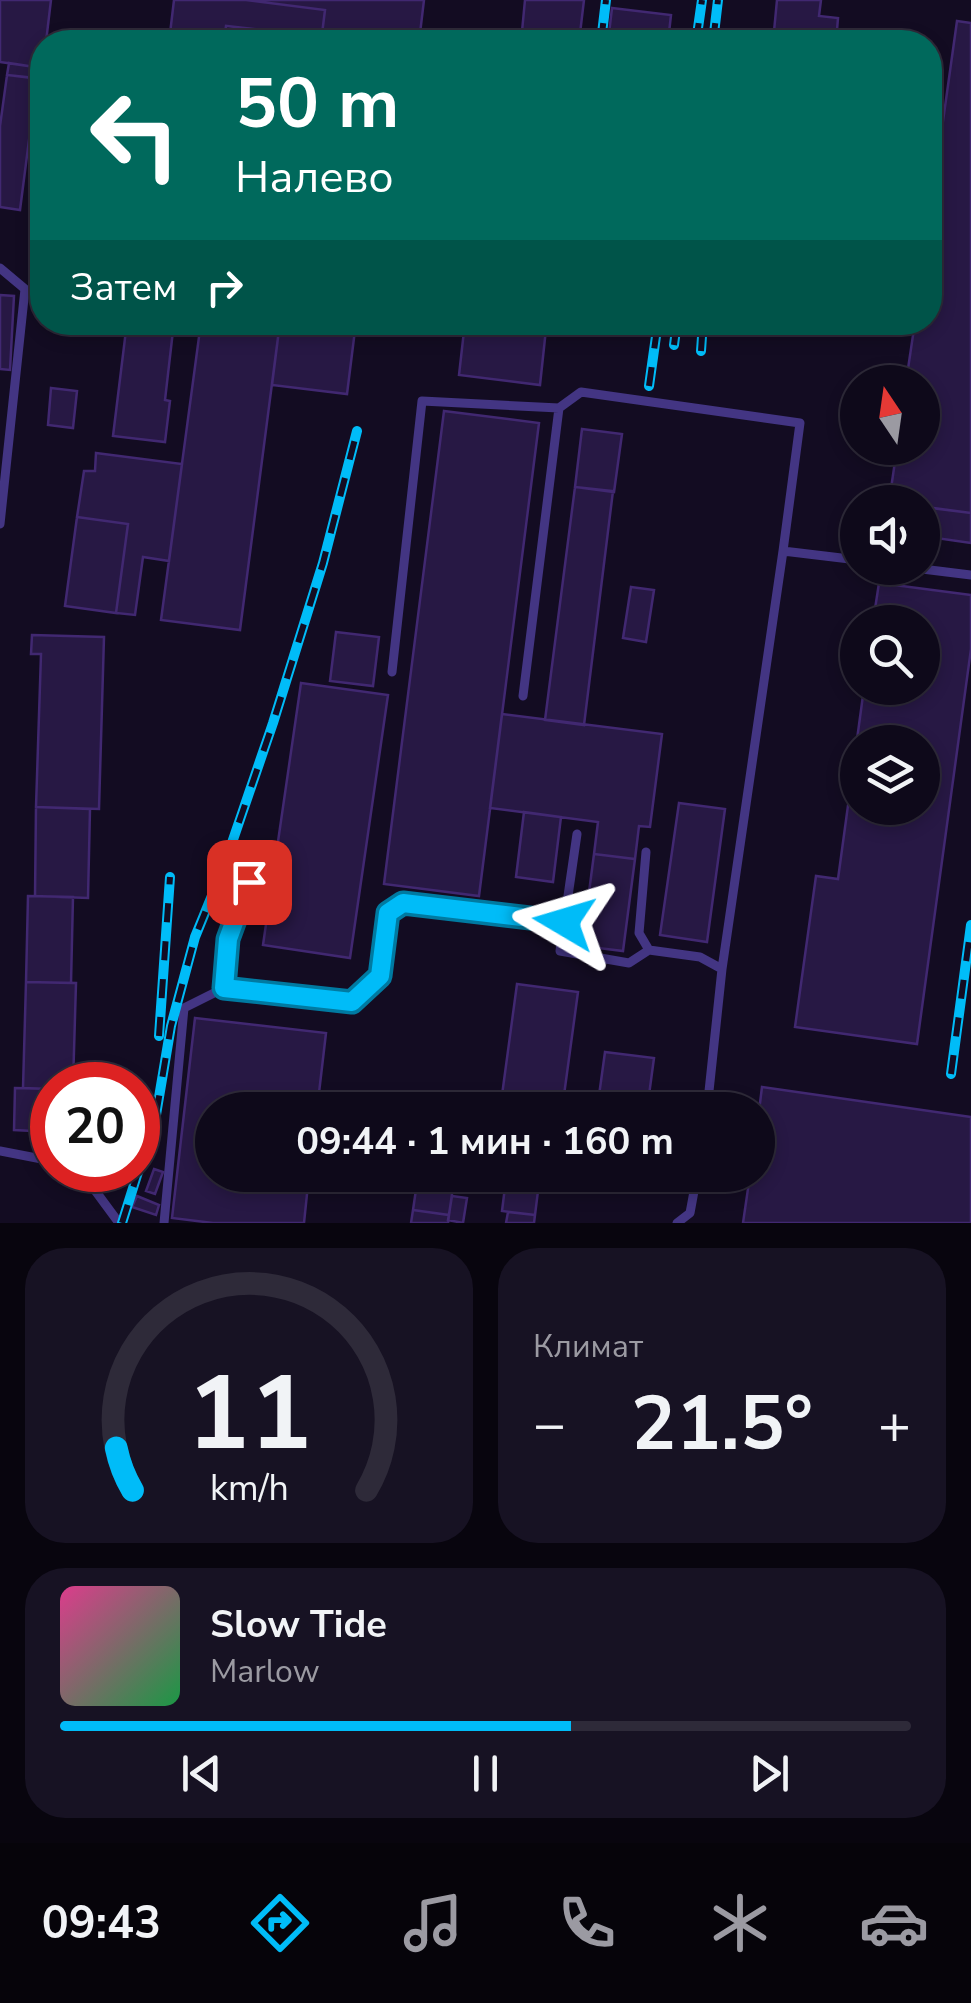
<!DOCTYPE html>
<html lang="ru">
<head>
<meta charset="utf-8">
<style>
  :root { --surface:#0e091a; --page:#171223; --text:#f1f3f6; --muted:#9b9aa2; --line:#2e2a39; --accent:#00bcf8 }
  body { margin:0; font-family:"Nunito Sans",sans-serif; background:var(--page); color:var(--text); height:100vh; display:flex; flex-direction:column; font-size:38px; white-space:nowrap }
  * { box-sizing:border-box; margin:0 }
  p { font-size:32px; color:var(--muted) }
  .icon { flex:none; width:55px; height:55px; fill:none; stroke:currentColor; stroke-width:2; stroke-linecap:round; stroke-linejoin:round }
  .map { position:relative; height:1223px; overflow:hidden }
  .side { display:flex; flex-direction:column; gap:25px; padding:25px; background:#08050e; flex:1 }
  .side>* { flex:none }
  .guide { position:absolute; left:30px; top:30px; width:912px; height:305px; border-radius:40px; box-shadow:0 5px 15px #0003,0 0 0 2px var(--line); background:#00695c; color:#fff; overflow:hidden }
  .needle { width:65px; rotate:347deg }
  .tools { position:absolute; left:840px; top:365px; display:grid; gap:20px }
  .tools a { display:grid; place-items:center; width:100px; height:100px; border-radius:50%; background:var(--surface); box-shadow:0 5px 15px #0003,0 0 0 2px var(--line); font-size:50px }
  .speed { position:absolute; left:30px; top:1062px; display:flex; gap:20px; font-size:50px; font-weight:700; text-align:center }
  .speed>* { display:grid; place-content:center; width:130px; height:130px; border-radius:50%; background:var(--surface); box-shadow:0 5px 15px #0003,0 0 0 2px var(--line); line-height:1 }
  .speed .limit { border:15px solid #d22; background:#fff; color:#111 }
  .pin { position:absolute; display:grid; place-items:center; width:85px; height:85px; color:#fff; margin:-42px; border-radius:20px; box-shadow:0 5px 15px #0006 }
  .me { position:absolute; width:110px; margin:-55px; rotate:277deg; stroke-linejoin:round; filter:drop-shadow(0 0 8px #0008) }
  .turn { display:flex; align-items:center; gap:35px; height:210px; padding:0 40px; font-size:45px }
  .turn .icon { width:130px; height:130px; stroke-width:2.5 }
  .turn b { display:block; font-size:70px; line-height:85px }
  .then { display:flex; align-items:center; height:95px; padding:0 40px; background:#0003; gap:20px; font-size:38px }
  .big { font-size:75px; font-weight:700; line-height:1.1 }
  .side .widget { flex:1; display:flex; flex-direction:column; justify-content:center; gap:15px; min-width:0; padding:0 35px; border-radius:40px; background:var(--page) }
  .side .dial { align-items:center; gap:0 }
  .dial svg { height:260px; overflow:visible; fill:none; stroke:var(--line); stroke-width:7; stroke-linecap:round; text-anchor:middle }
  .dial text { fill:var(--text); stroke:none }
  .song { display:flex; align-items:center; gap:30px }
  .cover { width:120px; height:120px; border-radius:15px; background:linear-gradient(135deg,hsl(330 70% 55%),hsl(140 70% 35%)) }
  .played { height:10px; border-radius:5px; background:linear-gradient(90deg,var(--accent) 60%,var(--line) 60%) }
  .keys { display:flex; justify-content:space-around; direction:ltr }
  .heat { display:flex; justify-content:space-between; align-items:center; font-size:55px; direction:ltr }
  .side .tiles { flex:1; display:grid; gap:25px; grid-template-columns:1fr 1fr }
  .widget:last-child { grid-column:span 2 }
  .trip { position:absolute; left:195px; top:1092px; width:580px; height:100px; border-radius:50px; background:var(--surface); box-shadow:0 5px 15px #0003,0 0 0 2px var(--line); font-weight:700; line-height:100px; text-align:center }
  .dock { display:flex; height:160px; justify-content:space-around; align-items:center; background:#06040a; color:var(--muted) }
  .dock .icon { width:70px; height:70px }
  .dock .selected { color:var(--accent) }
  .dock b { font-size:45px; color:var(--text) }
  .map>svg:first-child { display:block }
  .building { fill:#271844; stroke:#412871; stroke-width:2.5; fill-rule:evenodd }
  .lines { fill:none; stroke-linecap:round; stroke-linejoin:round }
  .service { stroke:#433583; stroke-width:9 }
  .rail-casing { stroke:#00bcf8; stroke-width:10 }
  .rail { stroke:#130c22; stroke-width:6; stroke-dasharray:19; stroke-linecap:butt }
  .route-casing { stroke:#007aa1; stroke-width:25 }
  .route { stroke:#00bcf8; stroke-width:18 }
</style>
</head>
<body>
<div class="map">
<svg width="971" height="1223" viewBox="0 0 971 1223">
  <rect width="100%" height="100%" fill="#130c22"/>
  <path class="building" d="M0,0h51l-5,42h-4v26l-42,-6z
    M174,0h72l79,10 -3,24 8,1 -1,7h-59l2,-11 -46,-5 -2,16h-55z
    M246,0h178l-5,42 -97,-8 3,-24z
    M525,0h59l-5,42h-58z
    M777,0h44l-2,16 19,2 -2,24h-63z
    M612,8l59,7 -3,27h-60z
    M957,21l14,2v490l-49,-6v-5h-33l8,-54h25v-66h-16l9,-60h15v-108z
    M9,63l33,5 -1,11 -34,-4z
    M7,75l30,3 -17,132 -20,-3v-81z
    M0,295l14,1 -4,74 -10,-1z
    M127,322h47l-9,78 5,1 -5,41 -52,-6z
    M201,322h79l-40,308 -79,-10z
    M280,322h76l-9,72 -75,-9z
    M465,322h99l-1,9 -17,-2 -6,56 -81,-10z
    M51,388l26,3 -4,37 -25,-3z
    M444,411l95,12 -60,473 -95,-12z
    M582,429l40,5 -8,58 -39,-5z
    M96,453l86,11 -13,97 -26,-4 -8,58 -19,-2 12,-89 -51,-7 7,-46h11z
    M575,487l38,4 -29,234 -39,-5z
    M926,507l45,6v30l-49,-7z
    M77,517l51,7 -12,89 -51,-7z
    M879,583l92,12v54l-54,395 -122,-17 21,-151 22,3 26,-191h58v-66h-49zM858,742h64v66h-64z
    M631,587l23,3 -8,52 -23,-4z
    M336,632l43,5 -6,49 -43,-5z
    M32,635l72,2 -5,172 -63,-2 5,-153h-10z
    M301,683l87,12 -38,263 -87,-13z
    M502,714l160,20 -12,93 -11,-1 -4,33 -41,-5 4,-32 -108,-14z
    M679,803l46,6 -18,133 -47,-7z
    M36,807l54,2 -2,89 -53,-2z
    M524,812l37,5 -8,65 -37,-5z
    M594,854l41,5 -12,92 -41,-5z
    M28,896l45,1 -2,86 -45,-1z
    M26,982l50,1 -3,102h-21v4l-29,-1z
    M517,984l61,8 -16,118h-62z
    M195,1018l131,15 -9,77h-105v65h97l-5,48h-91l-41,-5z
    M605,1052l49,6 -7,52h-50z
    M762,1087l209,30v106h-228l7,-48h8v-56z
    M15,1088l37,1v43l-38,-2z
    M138,1092h5l-2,60h-3z
    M154,1169l9,3 -8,22 -9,-3z
    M414,1175h78l-2,10z
    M492,1175h48l-5,40 -33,-4 3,-24 -15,-2z
    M418,1176l36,4 -5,35 -36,-5z
    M137,1196l22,9 -3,10 -24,-8z
    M452,1196l15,2 -4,25 -15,-3z
    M413,1210l36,5 -1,8h-37z
    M508,1212l27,3 -1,8h-28z"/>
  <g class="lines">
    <path class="service" d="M0,268l25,21 -25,235
      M914,568l57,7
      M392,672l30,-271 137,7
      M523,696l36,-288 22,-16 219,31 -17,128
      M577,834l-17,117 69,12 20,-13
      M646,852l-7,81 10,17 51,7 22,12 -15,141
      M722,969l61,-418 75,9
      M224,988l4,-49 32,-86
      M0,1151l52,10
      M80,1170l39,53
      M164,1223l20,-215 40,-20 128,14 28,-26 8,-63 15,-10 161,19
      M677,1223l13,-10 7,-38"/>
    <defs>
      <path id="rail" d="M601,42l5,-42
        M696,42l6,-42
        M713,42l5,-42
        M674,345l3,-23
        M701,351l2,-29
        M649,386l9,-64
        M159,1036l11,-159
        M951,1074l20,-149
        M122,1223l34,-108 15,-89 24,-89 28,-68 50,-146 50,-160 34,-132"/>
    </defs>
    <use href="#rail" class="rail-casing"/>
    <use href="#rail" class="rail"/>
  </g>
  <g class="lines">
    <defs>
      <path id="route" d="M249,882l-21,57 -4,49 128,14 28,-26 8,-63 15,-10 161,19"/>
    </defs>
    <use href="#route" class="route-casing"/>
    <use href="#route" class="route"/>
  </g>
</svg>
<div class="tools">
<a><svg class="needle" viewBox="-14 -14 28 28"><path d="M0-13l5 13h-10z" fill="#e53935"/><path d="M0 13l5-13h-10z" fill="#9b9aa2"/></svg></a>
<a><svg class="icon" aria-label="sound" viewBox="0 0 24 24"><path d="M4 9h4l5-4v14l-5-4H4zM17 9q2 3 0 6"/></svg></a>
<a><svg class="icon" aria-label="search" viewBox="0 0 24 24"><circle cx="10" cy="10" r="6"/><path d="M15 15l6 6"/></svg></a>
<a><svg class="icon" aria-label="layers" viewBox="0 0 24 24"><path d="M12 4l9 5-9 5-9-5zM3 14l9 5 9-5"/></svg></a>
</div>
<div class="speed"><div class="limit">20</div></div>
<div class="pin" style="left:249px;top:882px;background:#d93025"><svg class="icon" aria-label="arrive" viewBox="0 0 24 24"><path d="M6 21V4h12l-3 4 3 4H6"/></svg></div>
<svg class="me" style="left:564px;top:922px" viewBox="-20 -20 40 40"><path d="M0-17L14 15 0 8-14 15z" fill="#00bcf8" stroke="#fff" stroke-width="4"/></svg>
<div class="trip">09:44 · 1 мин · 160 m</div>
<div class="guide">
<div class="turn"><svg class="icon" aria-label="left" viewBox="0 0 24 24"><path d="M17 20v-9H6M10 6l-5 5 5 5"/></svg><div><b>50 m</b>Налево</div></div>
<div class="then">Затем<svg class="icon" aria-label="right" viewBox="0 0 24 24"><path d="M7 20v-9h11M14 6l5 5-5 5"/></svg></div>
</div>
</div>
<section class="side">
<div class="tiles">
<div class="widget dial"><svg viewBox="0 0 100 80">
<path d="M14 69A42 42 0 1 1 86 69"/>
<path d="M14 69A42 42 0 0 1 9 56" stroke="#00bcf8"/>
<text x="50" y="56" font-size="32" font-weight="700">11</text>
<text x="50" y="72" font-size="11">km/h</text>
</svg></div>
<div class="widget"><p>Климат</p>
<div class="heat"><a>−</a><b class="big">21.5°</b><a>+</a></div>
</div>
<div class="widget">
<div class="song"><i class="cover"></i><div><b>Slow Tide</b><p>Marlow</p></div></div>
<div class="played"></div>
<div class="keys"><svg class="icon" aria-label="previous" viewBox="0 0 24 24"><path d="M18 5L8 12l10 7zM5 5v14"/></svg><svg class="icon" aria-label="pause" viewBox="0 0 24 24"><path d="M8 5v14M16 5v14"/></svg><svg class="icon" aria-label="next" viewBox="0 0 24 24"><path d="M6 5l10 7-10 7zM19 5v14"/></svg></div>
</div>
</div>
</section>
<nav class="dock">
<b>09:43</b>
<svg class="icon selected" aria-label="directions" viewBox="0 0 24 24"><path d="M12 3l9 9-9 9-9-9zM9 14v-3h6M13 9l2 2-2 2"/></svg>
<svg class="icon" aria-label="music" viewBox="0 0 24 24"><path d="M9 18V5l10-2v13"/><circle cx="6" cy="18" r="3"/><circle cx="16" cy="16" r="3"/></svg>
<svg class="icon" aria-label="phone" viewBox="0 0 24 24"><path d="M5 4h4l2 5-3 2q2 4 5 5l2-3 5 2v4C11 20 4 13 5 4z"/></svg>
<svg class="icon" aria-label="climate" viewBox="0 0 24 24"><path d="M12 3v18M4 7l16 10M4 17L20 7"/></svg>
<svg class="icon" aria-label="car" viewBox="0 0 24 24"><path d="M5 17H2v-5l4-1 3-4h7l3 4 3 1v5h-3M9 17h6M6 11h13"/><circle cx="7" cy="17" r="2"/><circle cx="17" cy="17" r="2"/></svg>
</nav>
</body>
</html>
